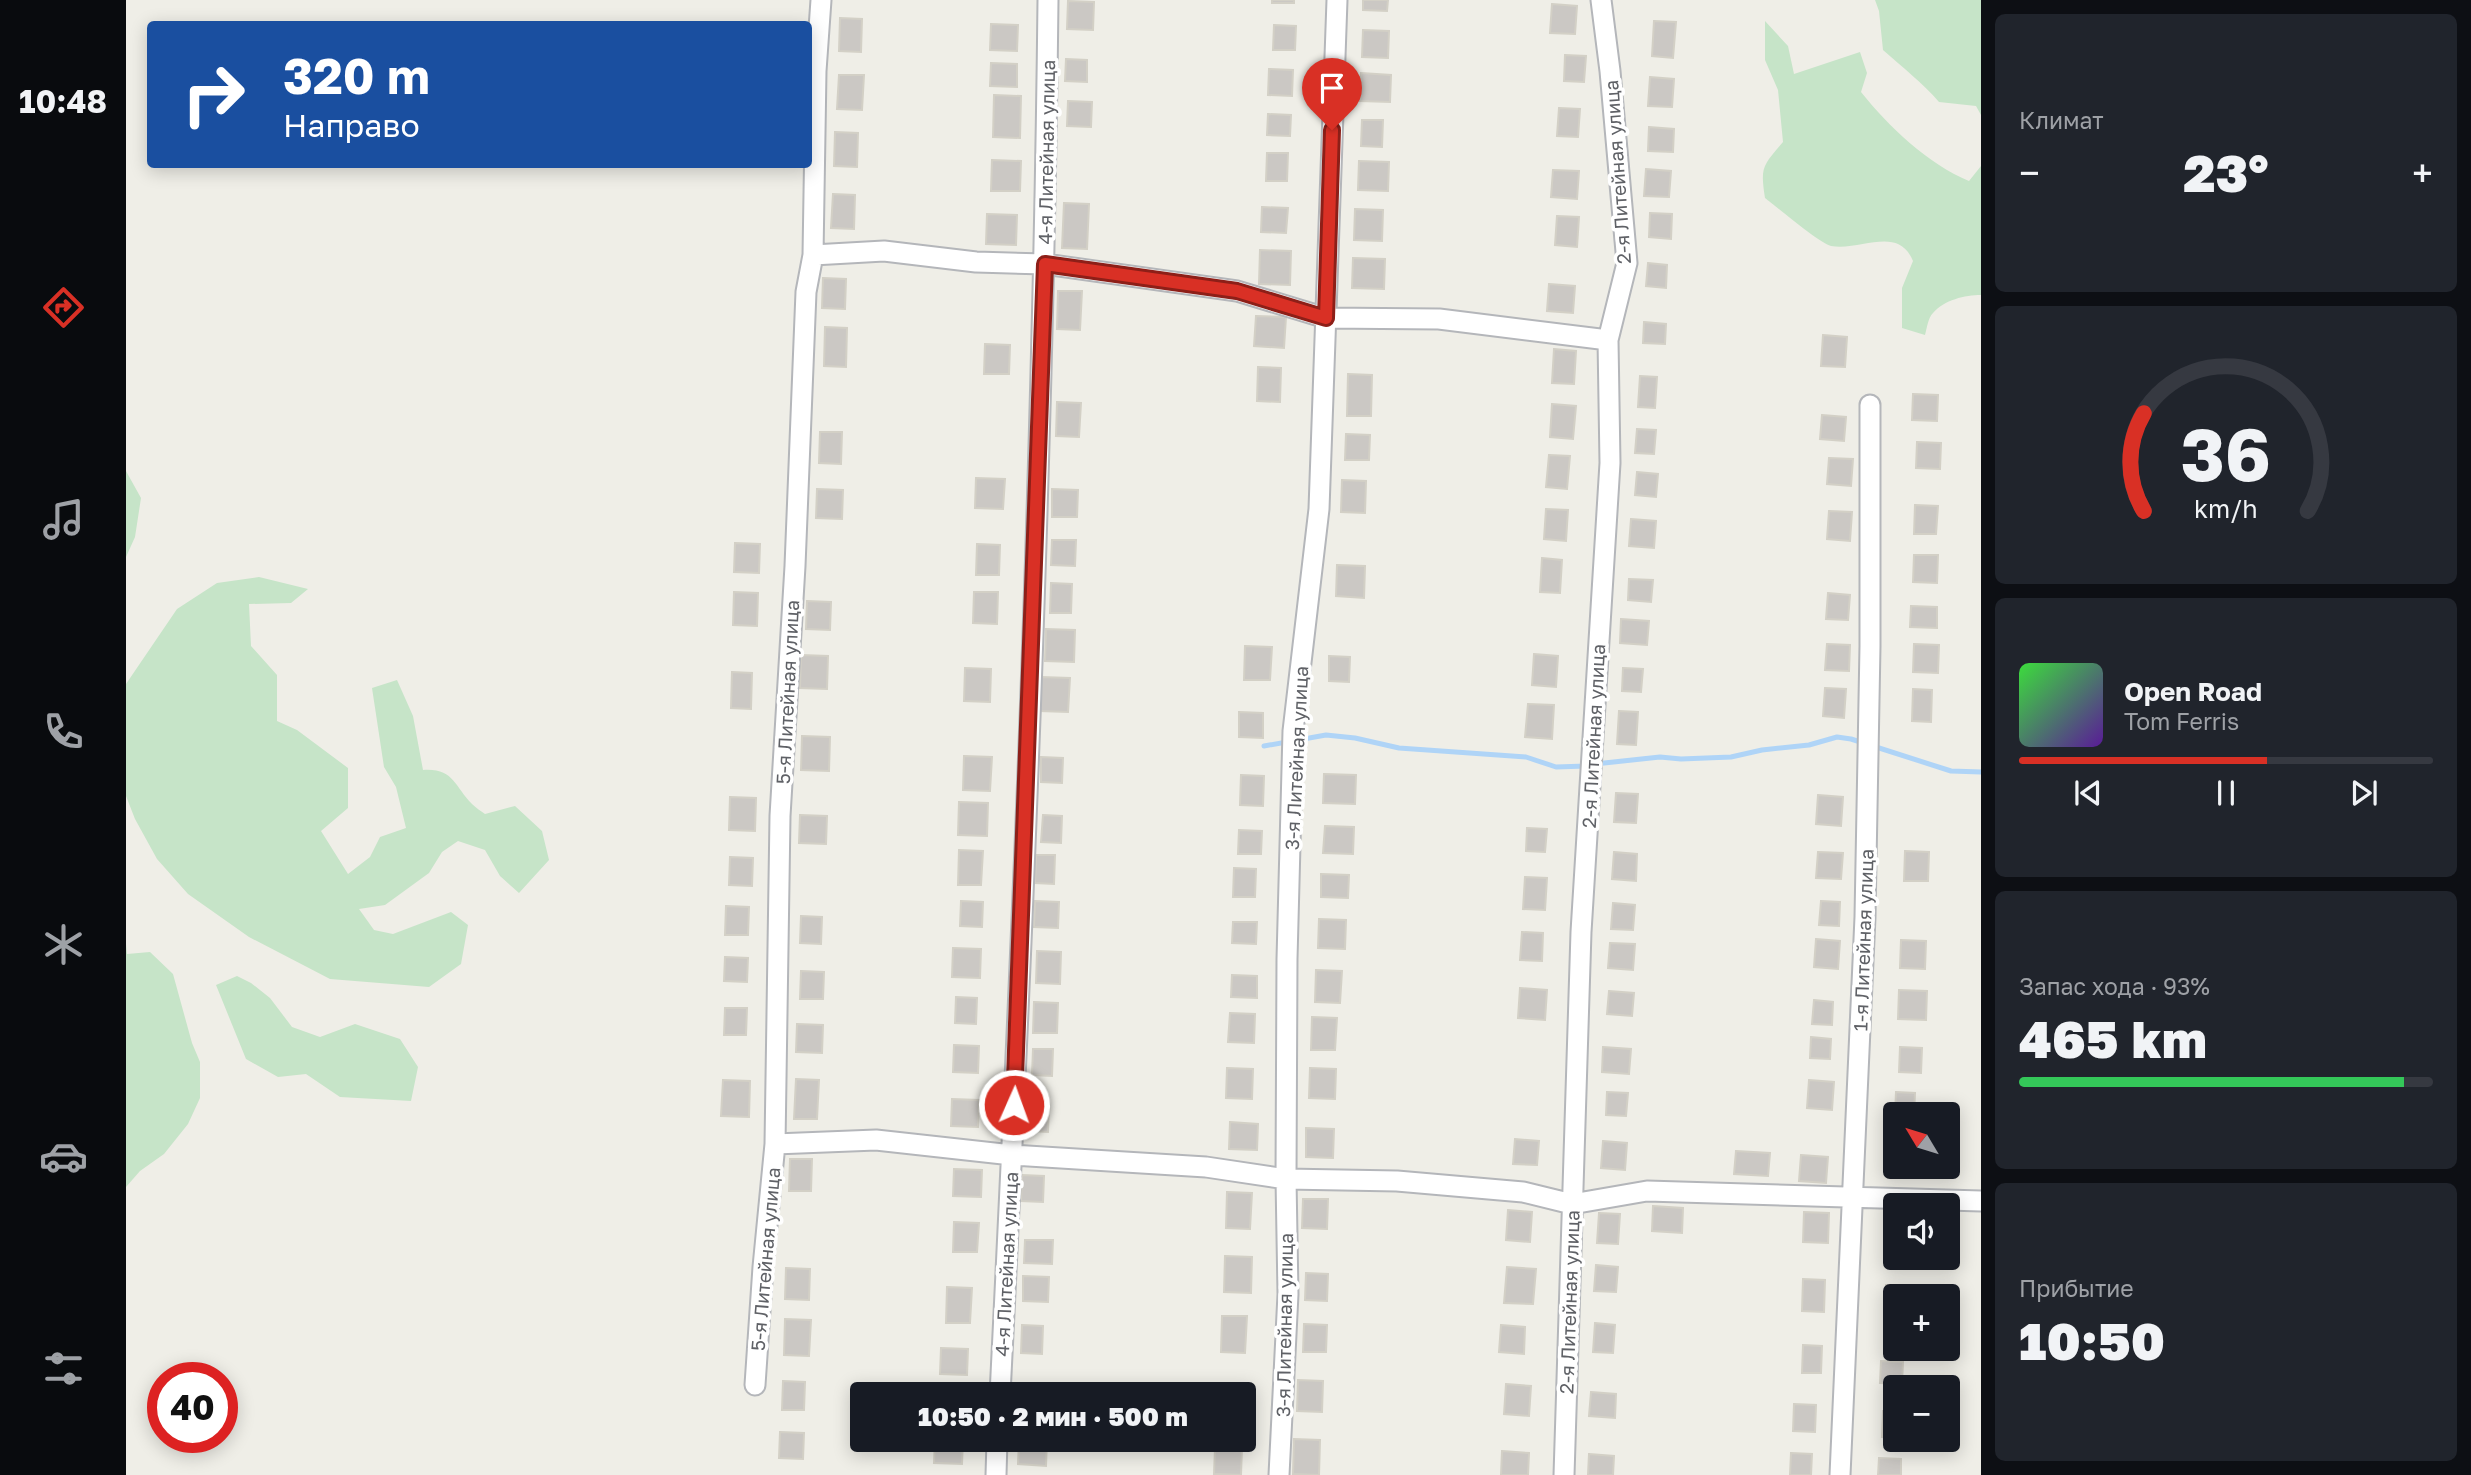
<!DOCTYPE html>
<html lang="ru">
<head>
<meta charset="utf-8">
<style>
  :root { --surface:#171b24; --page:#20242c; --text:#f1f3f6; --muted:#9ea1a6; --line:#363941; --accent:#d93025 }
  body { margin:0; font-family:"Golos Text",sans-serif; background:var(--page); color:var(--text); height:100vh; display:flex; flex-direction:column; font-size:26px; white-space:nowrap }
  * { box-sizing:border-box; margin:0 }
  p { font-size:23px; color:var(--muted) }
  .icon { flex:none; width:38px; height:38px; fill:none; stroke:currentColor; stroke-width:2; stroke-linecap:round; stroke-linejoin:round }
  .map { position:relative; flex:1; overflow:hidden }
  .drawer { display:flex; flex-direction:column; gap:14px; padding:14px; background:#0d0f14; width:490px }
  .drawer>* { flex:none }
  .guide { position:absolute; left:21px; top:21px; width:665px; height:147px; border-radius:7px; box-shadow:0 4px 18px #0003; background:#1a4fa0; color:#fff; overflow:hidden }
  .needle { width:46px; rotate:308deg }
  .tools { position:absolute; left:1757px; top:1102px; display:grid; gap:14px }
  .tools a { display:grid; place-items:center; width:77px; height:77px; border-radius:7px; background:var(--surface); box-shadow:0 4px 18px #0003; font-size:35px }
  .speed { position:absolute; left:21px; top:1362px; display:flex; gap:14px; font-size:35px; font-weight:700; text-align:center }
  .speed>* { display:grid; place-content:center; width:91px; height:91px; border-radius:50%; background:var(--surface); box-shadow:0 4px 18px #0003; line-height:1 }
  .speed .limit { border:10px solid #d22; background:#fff; color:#111 }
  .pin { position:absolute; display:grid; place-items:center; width:60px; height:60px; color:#fff; margin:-72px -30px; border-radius:50% 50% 50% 0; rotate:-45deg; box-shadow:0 0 7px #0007 }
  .pin .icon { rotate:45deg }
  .me { position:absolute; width:77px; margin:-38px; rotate:2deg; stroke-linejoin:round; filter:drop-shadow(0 0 5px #0008) }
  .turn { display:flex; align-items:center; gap:24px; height:147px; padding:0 21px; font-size:32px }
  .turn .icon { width:91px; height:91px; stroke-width:2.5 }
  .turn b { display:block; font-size:49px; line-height:60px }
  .big { font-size:52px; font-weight:800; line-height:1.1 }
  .drawer .tile { flex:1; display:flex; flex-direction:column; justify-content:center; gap:10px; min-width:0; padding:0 24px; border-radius:10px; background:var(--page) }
  .drawer .dial { align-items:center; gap:0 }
  .dial svg { height:182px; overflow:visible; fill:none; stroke:var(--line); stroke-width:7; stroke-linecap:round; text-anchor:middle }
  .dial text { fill:var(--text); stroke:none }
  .song { display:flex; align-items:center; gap:21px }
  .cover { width:84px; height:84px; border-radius:10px; background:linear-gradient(135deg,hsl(120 70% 55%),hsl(270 70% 35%)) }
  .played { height:7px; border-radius:4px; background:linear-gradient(90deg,var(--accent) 60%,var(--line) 60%) }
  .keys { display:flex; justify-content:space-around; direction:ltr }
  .heat { display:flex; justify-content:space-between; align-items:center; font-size:38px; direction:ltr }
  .charge { height:10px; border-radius:5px; background:linear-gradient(90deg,#34c759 93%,var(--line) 0) }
  .trip { position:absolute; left:724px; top:1382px; width:406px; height:70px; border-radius:7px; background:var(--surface); box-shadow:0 4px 18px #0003; font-weight:800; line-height:70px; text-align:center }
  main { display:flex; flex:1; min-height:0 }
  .tab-bar { display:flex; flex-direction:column; width:126px; justify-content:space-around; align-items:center; background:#090b0e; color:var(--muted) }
  .tab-bar .icon { width:49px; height:49px }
  .tab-bar .active { color:var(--accent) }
  .tab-bar b { font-size:32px; color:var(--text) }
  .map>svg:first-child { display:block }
  .green { fill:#c6e4c8 }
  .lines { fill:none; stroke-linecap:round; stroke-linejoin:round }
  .stream { stroke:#afd4f7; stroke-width:5 }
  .building { fill:#cbc8c4; stroke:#d3d0c6; stroke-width:2 }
  .minor-casing { stroke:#b4b6ba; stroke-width:23 }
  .minor { stroke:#fff; stroke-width:19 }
  .route-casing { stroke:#8d1f18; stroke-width:18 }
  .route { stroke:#d93025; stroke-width:12 }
  .labels { text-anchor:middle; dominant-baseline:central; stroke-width:7; stroke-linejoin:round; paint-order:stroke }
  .street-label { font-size:19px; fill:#5f6166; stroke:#fff }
</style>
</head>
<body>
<main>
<nav class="tab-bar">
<b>10:48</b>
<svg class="icon active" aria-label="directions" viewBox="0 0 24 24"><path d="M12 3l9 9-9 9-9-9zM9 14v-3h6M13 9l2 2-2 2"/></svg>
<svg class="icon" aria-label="music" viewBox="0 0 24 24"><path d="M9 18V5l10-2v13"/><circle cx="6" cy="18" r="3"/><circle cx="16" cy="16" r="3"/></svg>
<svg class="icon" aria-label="phone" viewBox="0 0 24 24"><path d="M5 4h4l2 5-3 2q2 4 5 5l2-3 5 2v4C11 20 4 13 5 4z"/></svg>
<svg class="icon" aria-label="climate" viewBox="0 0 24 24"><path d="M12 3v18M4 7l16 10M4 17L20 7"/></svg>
<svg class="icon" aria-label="car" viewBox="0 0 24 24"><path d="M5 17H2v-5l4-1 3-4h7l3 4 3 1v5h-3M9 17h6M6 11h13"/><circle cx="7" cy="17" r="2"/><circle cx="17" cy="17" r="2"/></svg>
<svg class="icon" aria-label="filters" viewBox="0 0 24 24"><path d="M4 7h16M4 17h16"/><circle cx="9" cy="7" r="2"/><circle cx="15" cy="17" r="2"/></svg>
</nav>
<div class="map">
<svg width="1855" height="1475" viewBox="0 0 1855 1475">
  <rect width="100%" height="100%" fill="#efeee7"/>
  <path class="green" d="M1749,0h106v115l-5,-9 -37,-4c-16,-19 -36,-34 -56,-52l-4,-39z
    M1639,21l23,25 6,28 66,-22 7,21 -6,19c28,35 67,72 108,89l12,-15v129c-16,0 -37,5 -48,18 -5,5 -6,15 -8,22l-23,-7v-40l11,-27c-15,-36 -51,-10 -82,-15 -12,-3 -54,-39 -66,-48 -5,-32 -2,-32 18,-56l-5,-52 -13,-30z
    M0,471l15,27 -6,39 -9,20z
    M133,577l49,12 -17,14 -42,1 2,42 26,29v46l20,9 51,38v40l-27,23 27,43 22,-17 10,-20 26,-9 -10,-41 -12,-20 -12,-79 25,-8 16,36 10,54c31,-2 31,16 49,34 4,4 9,7 13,10l30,-8 27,25 7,29 -30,33 -19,-17 -15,-26 -27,-9 -16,11 -13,21 -44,32 -26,4 15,21 19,4 58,-22 17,13 -7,39 -32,23 -99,-8 -81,-42 -61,-43 -31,-35 -22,-40 -9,-23v-112l51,-75 40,-26z
    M0,944l1,10 23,-2 23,22 19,69 8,19v36l-12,26 -24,30 -24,17 -14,16z
    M111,976l14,7 19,15 22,29 28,10 35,-13 45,15 18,28 -7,34 -71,-4 -34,-23 -28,3 -32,-18 -30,-74z"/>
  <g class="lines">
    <path class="stream" d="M1138,746l62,-11 29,3 44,10 127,9 30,10 30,-1
      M1469,764l65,-7 21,2 50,-2 31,-7 47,-5 28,-8 14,2 100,32 30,1"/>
  </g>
  <path class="building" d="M1146,0h22v3h-22z
    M1237,0h25l-1,11 -24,-1z
    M942,1l26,1 -1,28 -26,-1z
    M1426,4l25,2 -2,28 -25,-1z
    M714,18l22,1 -1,33 -22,-1z
    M1528,21l22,1 -3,36 -21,-2z
    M865,24l27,1 -1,26 -27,-1z
    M1148,25l22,1 -1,24h-22z
    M1237,30l26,1 -1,27 -26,-1z
    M1439,55l21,1 -2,26 -20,-1z
    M940,59l21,1v22l-22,-1z
    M865,63l26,1v23l-27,-1z
    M1143,69l24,1 -1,26 -24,-1z
    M1235,73l30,2 -1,27 -30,-1z
    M713,75h25l-2,35 -25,-1z
    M1524,77l24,2 -2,28 -24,-1z
    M868,95l27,1 -1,42 -27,-1z
    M942,101l24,1 -1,25 -24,-1z
    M1433,108l21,1 -2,28 -21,-1z
    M1142,114l23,1 -1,21 -23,-1z
    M1236,120h21l-1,27 -21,-1z
    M1523,127l25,2 -1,23 -25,-1z
    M709,132l23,1 -1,34 -23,-1z
    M1141,153h21l-1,28h-21z
    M866,160l29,1 -1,30h-29z
    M1233,161l30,1 -1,29 -30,-1z
    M1520,169l25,2 -2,26 -25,-1z
    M1427,170l26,1 -2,28 -26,-2z
    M707,194l22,1 -1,34 -23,-1z
    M938,203l25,1 -2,45 -25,-1z
    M1136,207l26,1 -2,25 -25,-1z
    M1229,209l28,1 -1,31 -28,-1z
    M1524,213l22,1 -1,25 -22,-2z
    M861,214l30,1 -1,30 -30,-1z
    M1431,216l22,1 -2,30 -22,-2z
    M1134,250l31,1 -1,34 -31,-1z
    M1227,258l32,1 -1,30 -32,-1z
    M1522,263l19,2 -1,23 -20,-2z
    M697,278l23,1 -1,30 -23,-1z
    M1423,284l26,2 -2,27 -26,-2z
    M932,291h24l-2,39 -23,-1z
    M1130,316l30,1 -2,31 -30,-2z
    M1518,322l22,2 -1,20 -22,-1z
    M699,327l22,1 -1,39 -22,-1z
    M1697,335l24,2 -2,30 -24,-1z
    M859,344l25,1 -1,29h-25z
    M1428,349l22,2 -2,33 -22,-1z
    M1132,367l23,1 -1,34 -23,-1z
    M1222,374l24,1 -1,41h-24z
    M1514,376l17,1 -2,31 -17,-1z
    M1787,394l25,1 -1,26 -25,-1z
    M931,402l24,1 -2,34 -23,-1z
    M1426,404l24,2 -3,33 -23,-2z
    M1696,415l24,2 -2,24 -24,-2z
    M1511,429l19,1 -2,24 -19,-1z
    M694,432h22l-1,32 -22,-1z
    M1220,434l24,1 -1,25h-24z
    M1791,442l24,1 -1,26 -24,-1z
    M1423,455l21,1 -3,33 -21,-2z
    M1703,458l24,1 -2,27 -24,-2z
    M1511,472l21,2 -2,23 -21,-2z
    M850,478l29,1 -2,30 -28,-1z
    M1216,480l24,1 -1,32 -24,-1z
    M691,489l26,1 -1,29 -26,-1z
    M926,489l26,1 -1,27h-25z
    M1789,505l23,1 -2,28h-22z
    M1420,509l22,1 -2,31 -22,-2z
    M1703,511l23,1 -2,29 -23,-2z
    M1505,519l25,2 -2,27 -25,-2z
    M926,540h24l-1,26 -24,-1z
    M609,543l25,1 -1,29 -25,-1z
    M851,544l23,1 -1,30h-23z
    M1788,555h24l-1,28 -24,-1z
    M1416,558l20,2 -2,33 -20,-1z
    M1211,565l28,1 -1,32 -28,-2z
    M1503,579l24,1 -2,22 -23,-2z
    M925,583l21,1 -1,29h-21z
    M608,592l24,1 -1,33 -24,-1z
    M848,592h24l-1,32 -24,-1z
    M1702,593l22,2 -2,25 -22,-1z
    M681,601l24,1 -1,28 -24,-1z
    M1785,606l26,1v21l-27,-1z
    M1495,619l28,2 -2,24 -27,-2z
    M920,629l29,1 -1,32 -29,-1z
    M1701,644l23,1 -1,26 -24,-1z
    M1788,644l25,1 -1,28 -25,-1z
    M1119,646l27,1 -2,33h-26z
    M1408,654l24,2 -2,31 -24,-2z
    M675,655l27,1 -1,33 -27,-1z
    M1203,656l21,1 -1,25 -20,-1z
    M839,668l26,1 -1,33 -26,-1z
    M1497,668l20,1 -2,23 -19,-1z
    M606,672l20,1 -1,36 -20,-1z
    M915,677l29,1 -2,34 -28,-1z
    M1699,688l21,1 -2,29 -21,-2z
    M1787,689l19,1 -1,32 -19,-1z
    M1402,704l26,1 -2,34 -27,-2z
    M1493,711l19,1 -2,33 -19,-1z
    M1113,712l24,1v25l-24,-1z
    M676,736l28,1 -1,34 -28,-1z
    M838,756l28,1 -2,34 -27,-1z
    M915,757l22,1 -1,25 -21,-1z
    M1198,774l32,1 -1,29 -32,-1z
    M1115,775l23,1 -1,30 -23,-1z
    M1490,793l22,1 -2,29 -22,-1z
    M1692,795l25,2 -2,29 -25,-2z
    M604,797l26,1 -1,33 -26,-1z
    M833,802l29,1 -1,33 -29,-1z
    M674,815l27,1 -1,28 -27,-1z
    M917,815l19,1 -1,27 -20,-1z
    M1199,826l29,1 -1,27 -30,-1z
    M1401,828l20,1 -2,23 -19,-1z
    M1113,830l23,1 -1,23h-23z
    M833,850l24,1 -2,34h-23z
    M1779,851l24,1 -1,29h-24z
    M1488,852l23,2 -1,27 -24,-2z
    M1692,852l25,1 -2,26 -25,-1z
    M910,855h19l-1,29 -19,-1z
    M604,857l23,1 -1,28 -23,-1z
    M1108,868l22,1 -1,28h-22z
    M1195,874l28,1 -1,23 -27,-1z
    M1399,877l22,1 -2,32 -22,-1z
    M835,901l22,1 -1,25 -22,-1z
    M909,901l24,1 -1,26 -24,-1z
    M1695,901l19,1 -1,24 -20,-1z
    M1487,903l22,2 -2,25 -22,-1z
    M600,906l23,1 -1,28h-23z
    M675,916l21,1 -1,27 -21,-1z
    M1193,919l27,1 -1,29 -27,-1z
    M1107,922h24l-1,22 -24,-1z
    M1396,932l21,1 -1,28 -22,-1z
    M1690,939l24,2 -2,28 -24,-2z
    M1775,940l25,1 -1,28 -25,-1z
    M1484,943l25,1 -2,26 -25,-2z
    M827,948l28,1 -1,29 -28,-1z
    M911,951l24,1 -1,32 -24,-1z
    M599,957l23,1 -1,24 -23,-1z
    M1190,970l26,1 -2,32 -25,-1z
    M675,971l23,1 -1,27h-23z
    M1106,975l25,1v22l-26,-1z
    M1394,988l27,2 -2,30 -27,-2z
    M1773,990l28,1 -1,29 -28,-1z
    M1483,991l25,2 -2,23 -25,-2z
    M830,997l21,1 -1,26 -21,-1z
    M1688,1000l19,2 -1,23 -20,-1z
    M908,1002l24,1 -1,30h-24z
    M599,1008h22l-1,27h-22z
    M1104,1013l25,1 -1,29 -26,-1z
    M1186,1017l25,1 -2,32h-24z
    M671,1024l26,1 -1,28 -26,-1z
    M1685,1037l20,2 -1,20 -20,-1z
    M828,1045l25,1 -1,27 -25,-1z
    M1477,1047l28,2 -2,25 -27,-2z
    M1774,1047l22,1 -1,25 -22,-1z
    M907,1049h20l-1,27 -20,-1z
    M1101,1068l26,1 -1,30 -26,-1z
    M1184,1068l26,1 -1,30 -26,-1z
    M670,1079l23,1 -2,39h-23z
    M597,1080l27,1 -1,36 -28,-1z
    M1683,1080l25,2 -2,28 -25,-2z
    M1481,1092l21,1 -2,23 -20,-1z
    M1770,1092l19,1 -1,22h-19z
    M826,1099l27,1 -1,27 -27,-1z
    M906,1104l17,1 -1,27 -17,-1z
    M1104,1122l28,2 -1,26 -28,-1z
    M1180,1128l28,1 -1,29 -27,-1z
    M1389,1139l24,2 -2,24 -24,-1z
    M1477,1141l24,2 -2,27 -24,-2z
    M1765,1150h4v17h15l-1,10 -19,-1z
    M1610,1151l34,2 -2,23 -34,-2z
    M1675,1155l27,2 -2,26 -27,-2z
    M664,1159h22l-1,32h-22z
    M828,1169l28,1 -1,27 -28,-1z
    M896,1175l22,1 -1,26 -22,-1z
    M1101,1192l25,1 -2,36 -24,-1z
    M1177,1199h25l-1,30 -25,-1z
    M1527,1206l30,2 -1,25 -30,-2z
    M1382,1210l24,2 -2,30 -24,-2z
    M1678,1212l25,1 -1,30 -25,-1z
    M1473,1213l21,1 -2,30 -21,-1z
    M1760,1214h9v33h-10z
    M828,1222l25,1 -2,29h-24z
    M899,1240h28l-1,24 -28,-1z
    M1099,1256l27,1 -1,36 -27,-1z
    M1470,1265l22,2 -2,25 -22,-1z
    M1381,1267l29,2 -3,35 -29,-1z
    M660,1268l24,1 -1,31 -24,-1z
    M1180,1273l22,1 -1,27 -22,-1z
    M897,1276l26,1 -1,25 -25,-1z
    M1677,1279l22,1 -1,32 -22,-1z
    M1760,1285l23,1v11h-14v13l-10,-1z
    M821,1287l25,1 -2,35h-24z
    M1096,1316h25l-2,37 -24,-1z
    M659,1319l26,1 -2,36 -25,-1z
    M1469,1323l20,2 -2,28 -20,-1z
    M1178,1324l23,1 -1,27h-23z
    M896,1325l21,1 -1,28 -21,-1z
    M1375,1325l24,2 -1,27 -25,-2z
    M1677,1345l19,1 -1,27h-19z
    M815,1348l27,1 -1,26 -27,-1z
    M1755,1361l22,1 -1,22 -22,-1z
    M1172,1380l25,1 -1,31 -25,-1z
    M657,1381l22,1 -1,28h-22z
    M1380,1384l25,2 -2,30 -25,-2z
    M1093,1388l26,1 -1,17v-11h-25z
    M1465,1392l25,2 -1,24 -26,-2z
    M1668,1404l22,1 -1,27 -22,-1z
    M1757,1411l12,1v26l-13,-1z
    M654,1432l24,1 -1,26 -24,-1z
    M1168,1439l26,1 -1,35 -26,-1z
    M809,1440h28l-1,24 -28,-1z
    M893,1440h28l-1,26 -28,-2z
    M1089,1448h27l-1,27 -27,-1z
    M1376,1451l27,2 -1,22h-27z
    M1665,1453l21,1 -1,21h-21z
    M1463,1454l25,2 -1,19h-25z
    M1753,1458l22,1v16h-23z"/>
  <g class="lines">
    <defs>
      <path id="minor" d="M687,255l71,-4 92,11 69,2 192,27 89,27 113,1 169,21
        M649,1144l101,-4 136,15 194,12 80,12 111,2 126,11 49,12 75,-13 334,10
        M629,1385l8,-118 12,-123 5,-328 15,-250 11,-274 7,-37 3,-184 5,-71
        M874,1395c23,-465 43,-930 48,-1395
        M870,1475l1,-35
        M1153,1475l9,-181 -2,-115 1,-220 6,-228 26,-222 18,-509
        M1438,1475l17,-543 29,-469 -2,-123 19,-77 -17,-192 -9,-71
        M1714,1475l25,-558 5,-271v-241"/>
    </defs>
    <use href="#minor" class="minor-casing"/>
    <use href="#minor" class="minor"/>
  </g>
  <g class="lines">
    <defs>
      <path id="route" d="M888,1105l31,-841 192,27 89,27 6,-188"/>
    </defs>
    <use href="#route" class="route-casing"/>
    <use href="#route" class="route"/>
  </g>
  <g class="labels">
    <g class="street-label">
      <text transform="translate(920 152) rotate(-89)">4-я Литейная улица</text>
      <text transform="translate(1491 172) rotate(-94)">2-я Литейная улица</text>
      <text transform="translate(661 692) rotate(-87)">5-я Литейная улица</text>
      <text transform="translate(1467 736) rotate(-87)">2-я Литейная улица</text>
      <text transform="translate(1170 758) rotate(-87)">3-я Литейная улица</text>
      <text transform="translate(1737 940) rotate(-88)">1-я Литейная улица</text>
      <text transform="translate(639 1259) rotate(-85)">5-я Литейная улица</text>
      <text transform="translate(880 1264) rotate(-87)">4-я Литейная улица</text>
      <text transform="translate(1443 1302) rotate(-88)">2-я Литейная улица</text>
      <text transform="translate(1158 1325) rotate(-89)">3-я Литейная улица</text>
    </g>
  </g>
</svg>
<div class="tools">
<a><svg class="needle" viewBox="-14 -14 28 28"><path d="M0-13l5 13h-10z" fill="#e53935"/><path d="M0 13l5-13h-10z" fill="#9ea1a6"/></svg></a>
<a><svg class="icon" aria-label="sound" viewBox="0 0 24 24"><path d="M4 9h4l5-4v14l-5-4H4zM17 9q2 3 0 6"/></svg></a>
<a>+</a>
<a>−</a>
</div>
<div class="speed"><div class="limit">40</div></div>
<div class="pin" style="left:1206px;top:130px;background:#d93025"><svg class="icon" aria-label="arrive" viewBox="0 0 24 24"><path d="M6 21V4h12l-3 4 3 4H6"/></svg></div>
<svg class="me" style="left:888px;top:1105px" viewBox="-20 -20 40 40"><circle r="17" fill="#d93025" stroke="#fff" stroke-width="3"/><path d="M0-11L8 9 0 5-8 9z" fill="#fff"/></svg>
<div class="trip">10:50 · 2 мин · 500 m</div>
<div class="guide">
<div class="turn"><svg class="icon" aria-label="right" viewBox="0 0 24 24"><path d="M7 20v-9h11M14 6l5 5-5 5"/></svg><div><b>320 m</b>Направо</div></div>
</div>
</div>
<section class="drawer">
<div class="tile"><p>Климат</p>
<div class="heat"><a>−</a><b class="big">23°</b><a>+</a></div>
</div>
<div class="tile dial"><svg viewBox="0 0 100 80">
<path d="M14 69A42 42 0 1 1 86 69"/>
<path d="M14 69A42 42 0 0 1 14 26" stroke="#d93025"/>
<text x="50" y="56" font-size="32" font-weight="700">36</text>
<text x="50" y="72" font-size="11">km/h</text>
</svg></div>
<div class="tile">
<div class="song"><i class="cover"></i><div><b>Open Road</b><p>Tom Ferris</p></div></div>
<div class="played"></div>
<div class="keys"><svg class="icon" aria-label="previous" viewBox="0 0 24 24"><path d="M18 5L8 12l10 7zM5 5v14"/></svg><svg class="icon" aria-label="pause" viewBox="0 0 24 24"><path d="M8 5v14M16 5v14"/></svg><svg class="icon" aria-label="next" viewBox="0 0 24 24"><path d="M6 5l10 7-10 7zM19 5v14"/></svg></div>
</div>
<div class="tile"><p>Запас хода · 93%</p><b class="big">465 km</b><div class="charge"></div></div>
<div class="tile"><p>Прибытие</p><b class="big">10:50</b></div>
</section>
</main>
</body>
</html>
